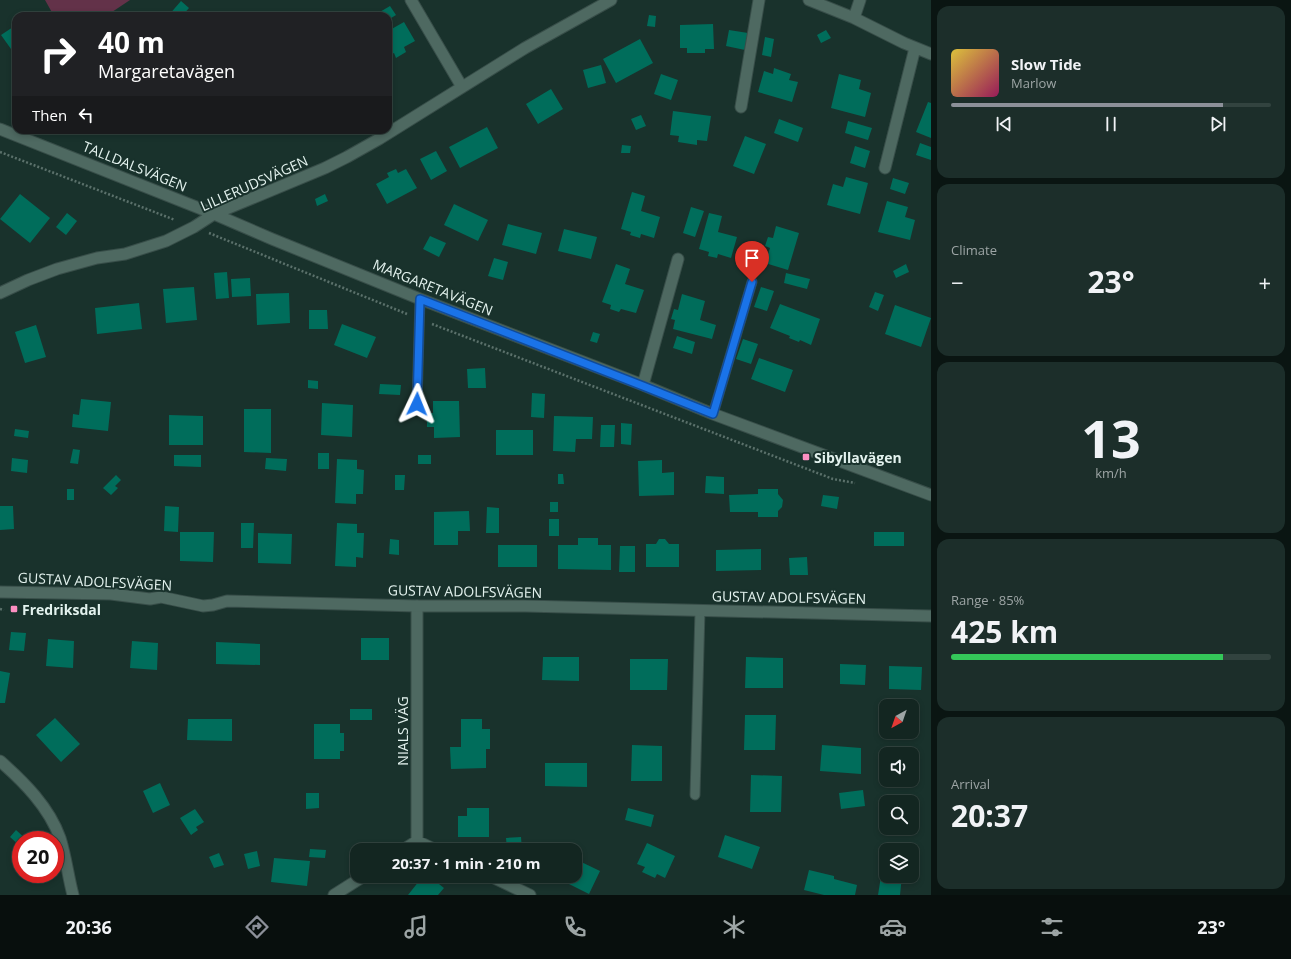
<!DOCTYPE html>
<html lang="en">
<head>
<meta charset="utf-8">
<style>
  :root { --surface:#132621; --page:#1c2e2a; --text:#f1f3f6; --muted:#9da5a5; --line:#32433f; --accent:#8c9099 }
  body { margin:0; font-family:"Open Sans",sans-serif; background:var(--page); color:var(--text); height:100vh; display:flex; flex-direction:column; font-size:15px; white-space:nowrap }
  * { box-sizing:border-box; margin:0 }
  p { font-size:13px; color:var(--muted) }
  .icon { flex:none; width:22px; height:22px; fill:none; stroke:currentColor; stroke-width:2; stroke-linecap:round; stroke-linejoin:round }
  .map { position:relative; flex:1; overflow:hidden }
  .side { display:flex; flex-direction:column; gap:6px; padding:6px; background:#0a1512; width:360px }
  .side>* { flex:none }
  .guide { position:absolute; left:12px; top:12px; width:380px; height:122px; border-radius:12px; box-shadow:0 2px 6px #0003,0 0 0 1px var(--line); background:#202124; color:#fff; overflow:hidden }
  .needle { width:26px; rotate:220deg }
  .tools { position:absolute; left:879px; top:699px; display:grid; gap:8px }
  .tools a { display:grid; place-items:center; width:40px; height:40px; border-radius:8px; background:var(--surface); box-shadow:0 2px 6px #0003,0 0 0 1px var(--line); font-size:20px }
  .speed { position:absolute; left:12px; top:831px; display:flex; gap:8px; font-size:20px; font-weight:700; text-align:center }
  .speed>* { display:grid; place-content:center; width:52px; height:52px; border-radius:50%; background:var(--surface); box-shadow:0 2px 6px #0003,0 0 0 1px var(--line); line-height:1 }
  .speed .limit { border:6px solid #d22; background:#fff; color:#111 }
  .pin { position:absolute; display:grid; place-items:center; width:34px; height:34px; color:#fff; margin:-41px -17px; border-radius:50% 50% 50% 0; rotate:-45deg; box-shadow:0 0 4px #0007 }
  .pin .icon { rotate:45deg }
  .me { position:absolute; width:44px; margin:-22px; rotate:2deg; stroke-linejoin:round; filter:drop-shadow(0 0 3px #0008) }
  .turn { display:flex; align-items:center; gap:14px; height:84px; padding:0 20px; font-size:18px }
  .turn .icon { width:52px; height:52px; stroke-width:2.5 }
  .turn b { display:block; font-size:28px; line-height:34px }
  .then { display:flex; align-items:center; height:38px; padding:0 20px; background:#0003; gap:8px; font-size:15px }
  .big { font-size:30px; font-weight:700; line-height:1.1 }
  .side .widget { flex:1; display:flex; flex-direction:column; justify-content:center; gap:6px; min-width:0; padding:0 14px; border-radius:12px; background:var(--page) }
  .side .dial { align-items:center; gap:0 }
  .dial b { font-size:52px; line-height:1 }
  .song { display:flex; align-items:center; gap:12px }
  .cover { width:48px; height:48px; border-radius:6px; background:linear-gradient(135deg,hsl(50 70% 55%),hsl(330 70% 35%)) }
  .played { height:4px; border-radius:2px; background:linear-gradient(90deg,var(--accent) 85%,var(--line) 85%) }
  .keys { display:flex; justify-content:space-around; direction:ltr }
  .heat { display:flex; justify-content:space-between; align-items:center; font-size:22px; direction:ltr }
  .charge { height:6px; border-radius:3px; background:linear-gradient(90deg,#34c759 85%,var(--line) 0) }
  .trip { position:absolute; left:350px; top:843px; width:232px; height:40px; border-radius:12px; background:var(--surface); box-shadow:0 2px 6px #0003,0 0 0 1px var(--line); font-weight:700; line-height:40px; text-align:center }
  .dock { display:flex; height:64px; justify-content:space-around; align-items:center; background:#080f0d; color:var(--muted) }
  .dock .icon { width:28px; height:28px }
  .dock .current { color:var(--accent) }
  .dock b { font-size:18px; color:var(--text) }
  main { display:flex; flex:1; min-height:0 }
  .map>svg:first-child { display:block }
  .green { fill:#633249 }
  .building { fill:#006d5b }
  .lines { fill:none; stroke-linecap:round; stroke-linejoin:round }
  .service-casing { stroke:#384e49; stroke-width:11 }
  .minor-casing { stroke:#384e49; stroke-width:13 }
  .tertiary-casing { stroke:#384e49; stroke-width:13 }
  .path { stroke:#5b716b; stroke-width:2.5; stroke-dasharray:2 2; stroke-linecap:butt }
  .service { stroke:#4e6961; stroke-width:9 }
  .minor { stroke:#4e6961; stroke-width:11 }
  .tertiary { stroke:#4e6961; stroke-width:11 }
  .route-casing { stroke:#114b97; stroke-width:10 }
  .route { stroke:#1a73e8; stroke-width:7 }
  .poi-dot { fill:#fc8fc1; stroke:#19322c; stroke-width:1.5 }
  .labels { text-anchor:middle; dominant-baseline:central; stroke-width:4; stroke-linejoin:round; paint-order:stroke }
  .street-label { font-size:14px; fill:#e3f2ee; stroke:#19322c }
  .poi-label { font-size:14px; font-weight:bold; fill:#e3f2ee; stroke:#19322c; text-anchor:start }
</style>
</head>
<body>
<main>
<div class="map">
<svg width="931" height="895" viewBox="0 0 931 895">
  <rect width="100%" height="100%" fill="#19322c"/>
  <path class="green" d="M45,0h85l-24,16h-52z"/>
  <path class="building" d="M181,1l8,7 -7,8h-14z
    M390,6l6,9 -8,5v-4h-15z
    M649,15l7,1 -1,11 -8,-1z
    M404,22l11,19 -11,6 2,5 -10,6 -2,-5 -6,3v-25z
    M713,24l1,25h-9v4h-18v-5h-7v-23z
    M16,25v20l-5,4 -10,-14z
    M729,30l19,3 -3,17 -19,-4z
    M826,30l5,8 -10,5 -4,-8z
    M765,37l9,2 -3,18 -9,-2z
    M640,39l13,24 -37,20 -13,-24z
    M601,65l5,18 -18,5 -5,-18z
    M774,68l17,6 -2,6 9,2 -6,20 -34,-10 6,-21 9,3z
    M661,74l17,6 -7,20 -17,-6z
    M839,74l22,6 -2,9 12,4 -6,24 -34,-9z
    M551,89l12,20 -25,15 -12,-20z
    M928,102l3,1v35l-15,-6z
    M673,111l38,5 -4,25 -10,-1v5l-19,-3 1,-6 -9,-1z
    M641,115l5,11 -10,4 -5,-11z
    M779,119l24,9 -5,14 -24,-9z
    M848,121l24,7 -4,12 -23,-7z
    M487,127l11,21 -38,20 -11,-21z
    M745,136l21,8 -12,30 -21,-8z
    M920,143l11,4v13l-15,-5z
    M622,145l9,1 -1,7h-9z
    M855,146l15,5 -5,17 -15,-5z
    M436,151l11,20 -16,9 -11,-21z
    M396,169l2,4 8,-4 11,19 -30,16 -11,-20 13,-7 -2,-4z
    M846,177l22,6 -8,31 -33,-9 6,-21 10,3z
    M893,178l16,5 -4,11 -15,-5z
    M632,192l13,4 -4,15 19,6 -6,21 -13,-4 -1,4 -10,-3 1,-3 -10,-3z
    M20,194l30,24 -20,25 -30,-24z
    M325,194l3,7 -11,5 -2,-7z
    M887,201l21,6 -3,10 10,3 -5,20 -32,-8z
    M454,204l34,16 -10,21 -34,-16z
    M691,207l13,4 -9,26 -12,-4z
    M67,213l10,8 -11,14 -10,-8z
    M709,213l13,3 -4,16 19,5 -6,21 -13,-4 -1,4 -9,-2 1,-4 -10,-3z
    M508,224l34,9 -6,21 -34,-9z
    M776,226l23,7 -11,37 -23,-7 5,-15 -5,-2 3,-9 5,1z
    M564,229l33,8 -6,22 -33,-8z
    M430,236l16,7 -7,14 -16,-8z
    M494,258l14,4 -5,18 -15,-4z
    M616,264l14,5 -5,15 19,6 -8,23 -15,-4 -2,3 -9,-3 1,-4 -9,-3z
    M906,264l3,8 -13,6 -3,-7z
    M227,272l2,26 -13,1 -2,-26z
    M786,273l24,6 -3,10 -23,-6z
    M250,278l1,18 -19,1 -1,-18z
    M194,287l3,33 -31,3 -3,-34z
    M761,287l13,4 -7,20 -13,-4z
    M875,292l9,3 -6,16 -9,-4z
    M289,293l1,30 -33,2 -1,-31z
    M682,294l23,7 -5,19 16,5 -4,14 -39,-10 2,-9 -4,-1 3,-10 4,1z
    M139,303l3,26 -45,5 -2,-26z
    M780,304l40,15 -9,26 -11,-5 -1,2 -10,-4 1,-2 -20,-8z
    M895,305l36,13 -10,29 -36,-13z
    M309,310h18l1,19h-19z
    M342,324l34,13 -9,21 -33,-13z
    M36,325l10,32 -21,6 -10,-31z
    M593,332l7,2 -3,9 -7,-2z
    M677,336l18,6 -3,12 -19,-6z
    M743,339l15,5 -7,20 -15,-5z
    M759,358l34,12 -8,22 -34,-13z
    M485,368l1,20h-18l-1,-19z
    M308,380l10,1v8l-10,-1z
    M380,384l21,1 -1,10 -21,-1z
    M532,393l13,1 -1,24 -13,-1z
    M81,399l30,3 -3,29 -36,-4 1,-13 6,1z
    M433,401h26l1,36 -26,1v-11h-7v-14h6z
    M322,403l31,2 -1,32 -31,-2z
    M244,409h27v44l-27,-1z
    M169,415l34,1v29h-34z
    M554,416l39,1 -1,22h-16l-1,13 -22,-1z
    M621,423l11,1 -1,21 -10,-1z
    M601,425h14l-1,22h-14z
    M15,429l14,2 -1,7 -14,-2z
    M496,430h37v25h-37z
    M73,449l7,1 -2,14 -8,-1z
    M318,453h11v16h-11z
    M174,455h27v12l-27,-1z
    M418,455h13v9h-13z
    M12,458l16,2 -1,13 -16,-2z
    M266,458l21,1 -1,12 -21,-2z
    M337,459l20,1v9l7,1 -1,24h-7v10l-21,-1z
    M662,460v13l12,-1v23l-35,1 -1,-35z
    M558,474h5l1,10h-6z
    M116,475l5,5 -6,6 3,2 -7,7 -8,-7z
    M395,475h10l-1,15h-9z
    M706,476l18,1v17l-19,-1z
    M67,489h7v11h-7z
    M758,489h20v5l5,6 -1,7 -4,4v6h-20v-5h-28l-1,-17 29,-1z
    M823,495l16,2 -2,12 -16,-3z
    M550,502h8v10h-8z
    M0,506h13l1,23 -14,1z
    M165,506l14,1 -1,25 -14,-1z
    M487,507l12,1v25h-13z
    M469,511l1,20h-12v14h-24v-33z
    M549,519h10v17h-10z
    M241,523h13l-1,25h-12z
    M337,523l20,1v9h7l-1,25 -7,-1v10l-21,-1z
    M180,532h34l-1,30 -33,-1z
    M874,532h30v14h-30z
    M258,533l34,1 -1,30 -33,-1z
    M578,538h20v7h13v25l-53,-1v-24h20z
    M390,539l9,1v15l-10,-1z
    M659,539h6l4,5h10v23h-33v-23h10z
    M498,545h39v22h-39z
    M620,546h15v26h-16z
    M761,549v21l-45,1v-21z
    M807,557l1,18h-18l-1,-17z
    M11,632l15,1 -2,18 -15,-1z
    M361,638h28v22h-28z
    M48,639l26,2 -1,27 -27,-2z
    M132,641l26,2 -1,27 -27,-2z
    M216,642l44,2v21l-44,-1z
    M543,657h36v24l-37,-1z
    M746,657l37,1v30h-38z
    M630,659h38l-1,31h-37z
    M840,664l26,1 -1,20 -25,-1z
    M889,666l33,1 -1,23 -32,-1z
    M0,671l10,2 -5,30h-5z
    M350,709h22v11h-22z
    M745,715h31l-1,35h-31z
    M55,718l25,26 -19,18 -25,-27z
    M188,719h44v22l-45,-1z
    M461,719h21v10h8v20h-4v19l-35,1 -1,-22h11z
    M314,724h26v9h4v18h-4v8h-26z
    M632,745l30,1v35h-31z
    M822,745l39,3v26l-41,-3z
    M545,763h42v24l-42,-1z
    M751,775l31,1 -1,36h-31z
    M160,783l10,22 -17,8 -10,-22z
    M863,790l2,16 -24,3 -2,-16z
    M306,793h13v15l-13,1z
    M467,808h22v29h-31v-21h9z
    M628,808l26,7 -3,12 -26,-7z
    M195,809l9,13 -8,5 2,3 -7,5 -11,-17z
    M16,830l11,10h-6v7l-11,-10z
    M725,835l35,12 -8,22 -34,-12z
    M521,837l1,13h-15l-1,-12z
    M647,843l28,13 -10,22 -8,-4 -2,4 -13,-6 3,-5 -8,-3z
    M310,849l16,1 -1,8 -16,-1z
    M257,851l3,15 -12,3 -4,-15z
    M219,853l5,12 -10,3 -5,-11z
    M884,857h2v19h16l-2,19h-22z
    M274,858l36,3 -3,25 -36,-4z
    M575,859l25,12 -11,23 -36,-18h22z
    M809,870l25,6v3l23,6 -2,10h-31l-20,-5z
    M423,876h6l15,12 -6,7h-30z"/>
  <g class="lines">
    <defs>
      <path id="service" d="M417,404l3,-105
        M713,414l39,-132
        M695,795l5,-185"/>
      <path id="minor" d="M411,0l51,87
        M809,0l45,18 50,25 27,11
        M854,18l6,-18
        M741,107l18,-107
        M0,129l214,85 58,25 148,60 223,86 70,29 218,81
        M885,168l30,-120
        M0,293l28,-13 29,-11 40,-11 28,-4 41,-13 28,-14 20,-13 111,-46 22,-11 32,-18 146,-91 86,-48
        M643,385l35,-126
        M0,761c24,21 49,46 60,77 6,19 8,38 13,57
        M417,841l19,9
        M403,850l14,-9v-235
        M490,876l40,19
        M334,895l30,-19"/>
      <path id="tertiary" d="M0,592l111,2 39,5 11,-2 42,9 10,-1 14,-4 190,5h108l406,10"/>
    </defs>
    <use href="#service" class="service-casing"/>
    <use href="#minor" class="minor-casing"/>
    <use href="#tertiary" class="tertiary-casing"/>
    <path class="path" d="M0,152l175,68
      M209,233l198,81
      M432,324l401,155 22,4
      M0,609l4,1"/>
    <use href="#service" class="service"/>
    <use href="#minor" class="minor"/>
    <use href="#tertiary" class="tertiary"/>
  </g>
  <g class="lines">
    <defs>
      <path id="route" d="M417,404l3,-105 223,87 70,28 39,-132"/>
    </defs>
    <use href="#route" class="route-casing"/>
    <use href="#route" class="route"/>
  </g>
  <g class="poi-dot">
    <rect x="802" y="453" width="8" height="8" rx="2"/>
    <rect x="10" y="605" width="8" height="8" rx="2"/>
  </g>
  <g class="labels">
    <g class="street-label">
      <text transform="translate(135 166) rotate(22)">TALLDALSVÄGEN</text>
      <text transform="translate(254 183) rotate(-24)">LILLERUDSVÄGEN</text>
      <text transform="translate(433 287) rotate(22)">MARGARETAVÄGEN</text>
      <text transform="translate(95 581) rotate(3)">GUSTAV ADOLFSVÄGEN</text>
      <text transform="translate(465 591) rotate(1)">GUSTAV ADOLFSVÄGEN</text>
      <text transform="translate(789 597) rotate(1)">GUSTAV ADOLFSVÄGEN</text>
      <text transform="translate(402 731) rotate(-90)">NIALS VÄG</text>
    </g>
    <g class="poi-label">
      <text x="814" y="457">Sibyllavägen</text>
      <text x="22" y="609">Fredriksdal</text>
    </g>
  </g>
</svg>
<div class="tools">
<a><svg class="needle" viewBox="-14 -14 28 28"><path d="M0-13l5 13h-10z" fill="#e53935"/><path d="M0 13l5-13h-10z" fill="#9da5a5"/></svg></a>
<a><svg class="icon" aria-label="sound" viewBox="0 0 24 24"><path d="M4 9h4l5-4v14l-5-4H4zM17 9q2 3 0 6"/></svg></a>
<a><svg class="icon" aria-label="search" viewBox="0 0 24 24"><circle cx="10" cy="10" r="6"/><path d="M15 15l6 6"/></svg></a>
<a><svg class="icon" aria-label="layers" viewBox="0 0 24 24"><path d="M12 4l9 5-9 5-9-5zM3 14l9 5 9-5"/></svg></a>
</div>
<div class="speed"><div class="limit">20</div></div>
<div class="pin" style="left:752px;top:282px;background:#d93025"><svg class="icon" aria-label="arrive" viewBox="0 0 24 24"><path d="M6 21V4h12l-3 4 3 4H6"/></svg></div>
<svg class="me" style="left:417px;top:404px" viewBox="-20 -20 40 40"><path d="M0-17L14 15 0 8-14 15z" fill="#1a73e8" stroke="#fff" stroke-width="4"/></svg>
<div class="trip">20:37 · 1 min · 210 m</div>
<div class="guide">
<div class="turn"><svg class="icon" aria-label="right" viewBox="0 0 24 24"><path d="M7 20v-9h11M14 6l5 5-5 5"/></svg><div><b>40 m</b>Margaretavägen</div></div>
<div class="then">Then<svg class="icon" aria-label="left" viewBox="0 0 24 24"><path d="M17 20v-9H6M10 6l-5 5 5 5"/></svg></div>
</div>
</div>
<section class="side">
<div class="widget">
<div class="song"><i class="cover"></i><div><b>Slow Tide</b><p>Marlow</p></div></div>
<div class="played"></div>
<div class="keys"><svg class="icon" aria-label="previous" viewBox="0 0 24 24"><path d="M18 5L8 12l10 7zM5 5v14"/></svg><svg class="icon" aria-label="pause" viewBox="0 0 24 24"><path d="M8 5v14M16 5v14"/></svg><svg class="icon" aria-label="next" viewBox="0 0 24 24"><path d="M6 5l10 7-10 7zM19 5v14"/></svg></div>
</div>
<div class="widget"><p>Climate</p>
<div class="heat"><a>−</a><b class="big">23°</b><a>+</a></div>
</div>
<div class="widget dial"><b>13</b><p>km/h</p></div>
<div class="widget"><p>Range · 85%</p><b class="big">425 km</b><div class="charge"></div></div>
<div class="widget"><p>Arrival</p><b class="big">20:37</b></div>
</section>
</main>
<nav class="dock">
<b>20:36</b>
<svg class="icon current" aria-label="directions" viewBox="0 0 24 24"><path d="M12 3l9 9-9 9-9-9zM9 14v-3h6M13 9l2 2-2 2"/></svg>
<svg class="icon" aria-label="music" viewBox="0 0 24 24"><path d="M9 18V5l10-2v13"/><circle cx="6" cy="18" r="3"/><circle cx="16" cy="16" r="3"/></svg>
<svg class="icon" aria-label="phone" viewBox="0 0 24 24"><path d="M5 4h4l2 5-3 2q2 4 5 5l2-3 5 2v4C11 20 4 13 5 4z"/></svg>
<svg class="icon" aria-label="climate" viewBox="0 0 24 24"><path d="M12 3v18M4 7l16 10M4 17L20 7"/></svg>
<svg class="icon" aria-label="car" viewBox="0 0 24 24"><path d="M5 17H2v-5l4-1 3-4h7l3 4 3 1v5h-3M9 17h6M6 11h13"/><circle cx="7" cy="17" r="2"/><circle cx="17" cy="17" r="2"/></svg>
<svg class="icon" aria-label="filters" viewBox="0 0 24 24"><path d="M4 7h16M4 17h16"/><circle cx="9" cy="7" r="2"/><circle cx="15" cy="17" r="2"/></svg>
<b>23°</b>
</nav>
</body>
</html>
